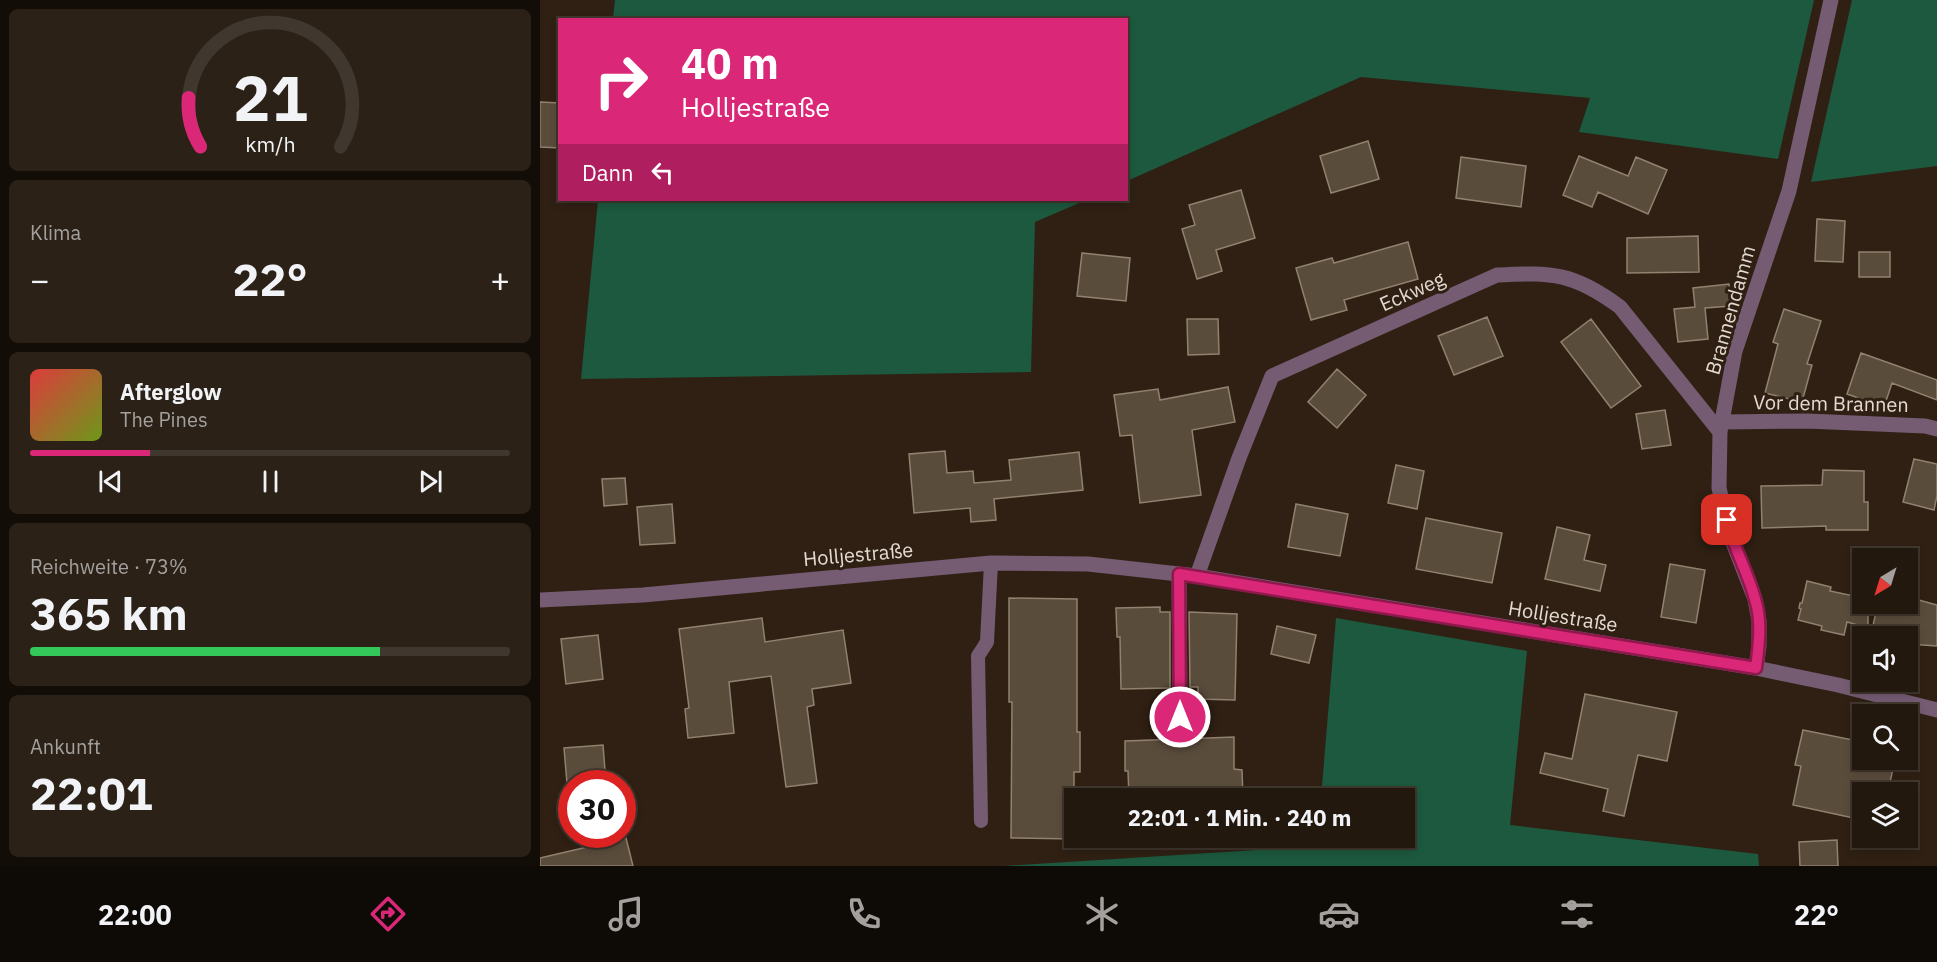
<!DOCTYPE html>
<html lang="de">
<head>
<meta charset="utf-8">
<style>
  :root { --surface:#23180e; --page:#2b2117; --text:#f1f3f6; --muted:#a3a09e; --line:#40372e; --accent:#db2777 }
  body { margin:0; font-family:"IBM Plex Sans",sans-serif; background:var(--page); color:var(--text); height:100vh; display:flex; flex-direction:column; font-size:22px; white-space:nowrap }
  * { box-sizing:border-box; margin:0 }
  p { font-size:20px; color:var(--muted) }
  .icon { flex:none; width:33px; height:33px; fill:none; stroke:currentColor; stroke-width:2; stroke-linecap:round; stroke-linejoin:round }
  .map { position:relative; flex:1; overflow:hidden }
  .panel { display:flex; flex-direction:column; gap:9px; padding:9px; background:#130d08; width:540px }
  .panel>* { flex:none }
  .banner { position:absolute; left:18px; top:18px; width:570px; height:183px; border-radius:0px; box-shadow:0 3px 9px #0003,0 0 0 2px var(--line); background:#db2777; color:#fff; overflow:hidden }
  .needle { width:39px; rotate:218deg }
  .buttons { position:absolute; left:1312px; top:548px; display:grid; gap:12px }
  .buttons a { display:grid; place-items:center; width:66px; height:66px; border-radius:0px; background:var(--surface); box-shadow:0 3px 9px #0003,0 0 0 2px var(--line); font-size:30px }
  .speed { position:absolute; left:18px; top:770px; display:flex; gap:12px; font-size:30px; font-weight:700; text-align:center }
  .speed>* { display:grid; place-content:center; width:78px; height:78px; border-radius:50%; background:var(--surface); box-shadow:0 3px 9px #0003,0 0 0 2px var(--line); line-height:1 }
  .speed .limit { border:9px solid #d22; background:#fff; color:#111 }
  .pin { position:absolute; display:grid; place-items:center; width:51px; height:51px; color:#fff; margin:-26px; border-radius:12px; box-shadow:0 3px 9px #0006 }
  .me { position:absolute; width:66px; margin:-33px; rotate:0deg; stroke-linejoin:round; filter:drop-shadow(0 0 4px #0008) }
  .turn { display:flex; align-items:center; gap:21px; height:126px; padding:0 24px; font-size:27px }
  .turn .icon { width:78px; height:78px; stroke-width:2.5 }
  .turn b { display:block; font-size:42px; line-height:51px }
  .then { display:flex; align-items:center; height:57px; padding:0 24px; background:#0003; gap:12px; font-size:22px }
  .big { font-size:45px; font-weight:700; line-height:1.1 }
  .panel .widget { flex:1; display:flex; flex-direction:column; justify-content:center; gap:9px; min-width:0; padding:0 21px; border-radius:9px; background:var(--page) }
  .panel .dial { align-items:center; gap:0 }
  .dial svg { height:156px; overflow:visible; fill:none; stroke:var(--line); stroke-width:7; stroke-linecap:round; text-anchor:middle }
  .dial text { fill:var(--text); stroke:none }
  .song { display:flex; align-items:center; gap:18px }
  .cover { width:72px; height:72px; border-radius:9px; background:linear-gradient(135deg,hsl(0 70% 55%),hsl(80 70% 35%)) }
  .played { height:6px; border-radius:3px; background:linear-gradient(90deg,var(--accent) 25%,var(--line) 25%) }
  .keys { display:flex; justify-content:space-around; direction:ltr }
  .heat { display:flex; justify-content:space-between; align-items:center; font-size:33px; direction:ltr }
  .charge { height:9px; border-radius:4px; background:linear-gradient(90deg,#34c759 73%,var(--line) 0) }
  .trip { position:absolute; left:524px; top:788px; width:351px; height:60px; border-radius:0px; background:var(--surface); box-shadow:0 3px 9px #0003,0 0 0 2px var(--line); font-weight:700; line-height:60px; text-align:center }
  .tab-bar { display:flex; height:96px; justify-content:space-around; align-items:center; background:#0e0a06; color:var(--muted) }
  .tab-bar .icon { width:42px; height:42px }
  .tab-bar .active { color:var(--accent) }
  .tab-bar b { font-size:27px; color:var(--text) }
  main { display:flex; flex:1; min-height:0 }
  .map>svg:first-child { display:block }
  .green { fill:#1c593e }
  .building { fill:#5a4c3b; stroke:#91816f; stroke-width:1.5 }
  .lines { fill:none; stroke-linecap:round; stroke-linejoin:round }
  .lane { stroke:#755c73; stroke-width:14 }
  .street { stroke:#755c73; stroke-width:15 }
  .route-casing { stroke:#8e194d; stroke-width:15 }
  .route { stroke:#db2777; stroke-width:10 }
  .labels { text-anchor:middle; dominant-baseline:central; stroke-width:6; stroke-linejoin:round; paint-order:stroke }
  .street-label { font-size:20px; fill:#e4dad1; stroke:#2f2013 }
</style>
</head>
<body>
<main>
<section class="panel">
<div class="widget dial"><svg viewBox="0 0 100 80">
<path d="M14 69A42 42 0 1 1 86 69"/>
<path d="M14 69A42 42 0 0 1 8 44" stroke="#db2777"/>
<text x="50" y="56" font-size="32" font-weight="700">21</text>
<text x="50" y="72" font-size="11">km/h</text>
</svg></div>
<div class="widget"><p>Klima</p>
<div class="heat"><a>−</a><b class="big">22°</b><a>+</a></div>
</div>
<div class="widget">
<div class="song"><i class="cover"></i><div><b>Afterglow</b><p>The Pines</p></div></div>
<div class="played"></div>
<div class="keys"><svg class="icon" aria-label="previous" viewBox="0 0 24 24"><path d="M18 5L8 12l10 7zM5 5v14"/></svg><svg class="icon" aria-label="pause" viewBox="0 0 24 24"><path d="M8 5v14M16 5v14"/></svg><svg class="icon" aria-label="next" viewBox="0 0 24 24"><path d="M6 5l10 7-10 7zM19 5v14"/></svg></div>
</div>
<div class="widget"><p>Reichweite · 73%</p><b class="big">365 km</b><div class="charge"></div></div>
<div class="widget"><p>Ankunft</p><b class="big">22:01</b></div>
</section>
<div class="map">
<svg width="1397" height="866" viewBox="0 0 1397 866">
  <rect width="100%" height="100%" fill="#2f2013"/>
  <path class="green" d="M75,0h1199l-36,159 -199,-27 11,-34 -229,-21 -234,104 -1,-161 -513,-1z
    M1312,0h85v166l-126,16z
    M58,200h488l-51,22 -4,150 -450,7z
    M796,618l191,33 -17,174 248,29 1,12h-755l313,-20 1,-9h86v-39h-83z"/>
  <path class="building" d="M0,102l20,1v45l-20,-1z
    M828,141l11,38 -48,14 -11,-37z
    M1039,156l49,20 8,-19 31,13 -19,44 -50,-22 -6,15 -29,-12z
    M921,157l65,9 -5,41 -65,-9z
    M701,190l14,48 -39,12 6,21 -25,8 -15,-50 13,-4 -6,-20z
    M1277,219l28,2 -2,41 -28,-1z
    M1158,236l1,36 -72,1v-35z
    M868,242l10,37 -74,21 3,10 -36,10 -15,-52 36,-10 2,5z
    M1319,252h31v25h-31z
    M542,253l48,5 -4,43 -49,-5z
    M1189,284l2,22 -26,2 3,31 -30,3 -4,-33 21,-2 -2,-19z
    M1244,309l37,12 -14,43 5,1 -10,37 -37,-9 13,-49 -5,-2z
    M947,317l16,39 -49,19 -16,-39z
    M647,319h31l1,35 -31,1z
    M1051,319l50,67 -30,22 -50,-66z
    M1321,353l76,27v20l-45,-17 -8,24 -37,-13z
    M797,369l29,26 -29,33 -29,-26z
    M688,387l7,35 -43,8 9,65 -61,8 -8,-68 -12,1 -6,-41 44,-6 2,11z
    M1125,410l6,35 -29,4 -6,-35z
    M405,451l2,22 26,-2 1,12 37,-3 -2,-20 70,-8 4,38 -89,9 2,21 -25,2 -1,-14 -56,5 -5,-59z
    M1374,459l23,5v32l-3,14 -31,-8z
    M856,465l28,6 -7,38 -29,-6z
    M1283,470l41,1v31h4v28h-42v-4l-64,2 -1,-42 61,-1z
    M85,478l2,26 -23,2 -2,-27z
    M132,504l3,39 -35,2 -3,-38z
    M756,504l52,10 -8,42 -52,-9z
    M886,518l76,15 -10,50 -76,-14z
    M1017,527l33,8 -6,25 22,5 -6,26 -55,-12z
    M1130,564l35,6 -9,53 -35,-6z
    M1267,581l24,6 -1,4 24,5 -2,7h16v25l-21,-6 -3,13 -23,-5 1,-4 -24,-6 3,-11 -2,-1 1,-5h2z
    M1368,597l29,8v41l-29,-2v-8h-15l-21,-6 6,-27h30z
    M469,598l68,1v133h3v40h-6v67l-63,-1 1,-136h-3z
    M620,607v5h10v76l-49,1 -1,-52h-3l-1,-29z
    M649,612l48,2 -2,86 -37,-1v-12h-8z
    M222,618l3,24 78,-12 8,53 -39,6 2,16 -7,2 10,76 -31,4 -15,-111 -42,6 5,51 -46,5 -3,-29 4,-1 -10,-79z
    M737,626l39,9 -7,28 -38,-9z
    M58,635l5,44 -37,5 -5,-45z
    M1045,694l92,18 -10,49 -29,-6 -14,61 -21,-5 5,-22 -68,-16 5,-20 27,6z
    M1263,730l60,12v17h32l-7,33h-25v28l-70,-15 8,-39 -6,-1z
    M694,737v32l8,1 1,28h-114l-1,-27h-3v-30z
    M63,745l3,38h-39l-3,-35z
    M86,838l7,28h-93v-8z
    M1297,840l1,26h-38l-1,-24z"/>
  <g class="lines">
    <path class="lane" d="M441,821l-3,-165 9,-14 4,-79"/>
    <path class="street" d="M1183,422l84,-1 118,5 12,3
      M639,575l1,142
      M657,576l42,-118 33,-82 225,-101c56,-3 77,-2 123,32l100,125
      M0,600l103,-5 348,-32 97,1 109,12 559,92 82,17 99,25
      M1216,668l3,-22v-25l-4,-22 -25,-64 -11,-47 1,-56 15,-81 54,-160 42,-191"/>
  </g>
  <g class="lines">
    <defs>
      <path id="route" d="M640,717l-1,-143 577,94c3,-23 6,-47 -1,-69 -7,-27 -22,-52 -28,-79"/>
    </defs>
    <use href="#route" class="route-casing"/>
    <use href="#route" class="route"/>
  </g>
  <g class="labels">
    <g class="street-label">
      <text transform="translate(872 291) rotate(-24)">Eckweg</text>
      <text transform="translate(1190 310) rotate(-74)">Brannendamm</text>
      <text transform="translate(1291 403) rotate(1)">Vor dem Brannen</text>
      <text transform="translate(318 554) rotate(-5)">Holljestraße</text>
      <text transform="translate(1023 616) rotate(9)">Holljestraße</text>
    </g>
  </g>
</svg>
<div class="buttons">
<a><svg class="needle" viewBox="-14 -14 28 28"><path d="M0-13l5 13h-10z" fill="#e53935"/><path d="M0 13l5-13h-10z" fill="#a3a09e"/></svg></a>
<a><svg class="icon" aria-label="sound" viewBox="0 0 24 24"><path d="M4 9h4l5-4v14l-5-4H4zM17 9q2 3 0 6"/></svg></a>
<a><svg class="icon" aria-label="search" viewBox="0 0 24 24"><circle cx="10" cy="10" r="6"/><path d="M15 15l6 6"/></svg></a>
<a><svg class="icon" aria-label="layers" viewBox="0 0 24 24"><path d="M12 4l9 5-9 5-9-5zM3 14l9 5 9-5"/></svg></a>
</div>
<div class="speed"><div class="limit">30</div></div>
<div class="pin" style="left:1187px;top:520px;background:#d93025"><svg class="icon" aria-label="arrive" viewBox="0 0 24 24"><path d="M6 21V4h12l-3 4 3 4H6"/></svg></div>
<svg class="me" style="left:640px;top:717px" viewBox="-20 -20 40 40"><circle r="17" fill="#db2777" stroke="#fff" stroke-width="3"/><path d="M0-11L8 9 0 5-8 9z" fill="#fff"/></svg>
<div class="trip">22:01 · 1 Min. · 240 m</div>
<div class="banner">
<div class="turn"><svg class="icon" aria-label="right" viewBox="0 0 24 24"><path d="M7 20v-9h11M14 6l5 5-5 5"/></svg><div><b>40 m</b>Holljestraße</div></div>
<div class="then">Dann<svg class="icon" aria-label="left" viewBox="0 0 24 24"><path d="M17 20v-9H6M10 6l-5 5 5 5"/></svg></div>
</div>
</div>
</main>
<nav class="tab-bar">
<b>22:00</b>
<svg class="icon active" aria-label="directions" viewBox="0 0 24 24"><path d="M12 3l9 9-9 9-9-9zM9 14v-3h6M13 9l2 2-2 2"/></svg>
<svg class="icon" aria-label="music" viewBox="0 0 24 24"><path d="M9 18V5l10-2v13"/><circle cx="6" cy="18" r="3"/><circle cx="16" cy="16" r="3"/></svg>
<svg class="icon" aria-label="phone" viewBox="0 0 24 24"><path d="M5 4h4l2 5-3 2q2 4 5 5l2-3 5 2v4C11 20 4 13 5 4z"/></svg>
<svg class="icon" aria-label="climate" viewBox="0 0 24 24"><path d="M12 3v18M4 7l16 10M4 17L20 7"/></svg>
<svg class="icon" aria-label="car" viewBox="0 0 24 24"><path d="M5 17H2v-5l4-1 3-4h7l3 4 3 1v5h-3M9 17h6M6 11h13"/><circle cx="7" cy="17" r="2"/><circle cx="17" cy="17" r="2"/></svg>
<svg class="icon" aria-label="filters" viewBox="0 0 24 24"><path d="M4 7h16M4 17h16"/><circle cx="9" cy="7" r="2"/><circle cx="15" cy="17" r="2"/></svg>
<b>22°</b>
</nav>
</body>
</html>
